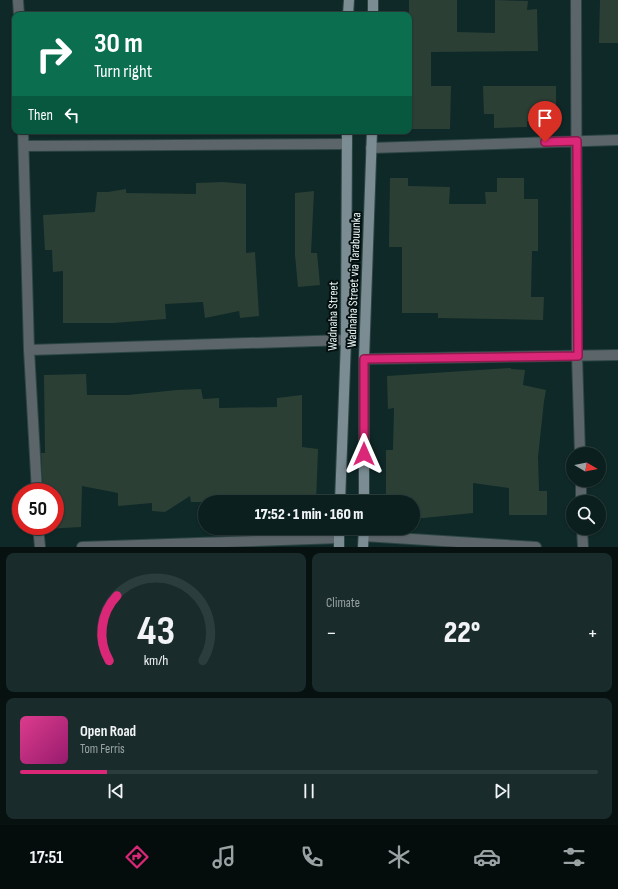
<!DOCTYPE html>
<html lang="en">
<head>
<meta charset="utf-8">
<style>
  :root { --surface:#0b1f1e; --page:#192c2b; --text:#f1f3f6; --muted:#9aa2a4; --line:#2b3d3c; --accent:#db2777 }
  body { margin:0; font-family:"Sofia Sans Condensed",sans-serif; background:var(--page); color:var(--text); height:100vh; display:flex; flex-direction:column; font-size:15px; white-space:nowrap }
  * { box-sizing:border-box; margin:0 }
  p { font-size:13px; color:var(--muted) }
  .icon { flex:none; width:22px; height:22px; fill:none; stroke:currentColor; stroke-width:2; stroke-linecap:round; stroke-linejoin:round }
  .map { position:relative; height:547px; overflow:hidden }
  .panel { display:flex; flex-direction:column; gap:6px; padding:6px; background:#061110; flex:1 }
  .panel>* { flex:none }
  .banner { position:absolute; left:12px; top:12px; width:400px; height:122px; border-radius:8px; box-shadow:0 1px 3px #0004,0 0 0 1px var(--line); background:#0b6e4f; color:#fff; overflow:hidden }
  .needle { width:26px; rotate:100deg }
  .tools { position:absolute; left:566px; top:447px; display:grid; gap:8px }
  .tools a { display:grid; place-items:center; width:40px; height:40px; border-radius:50%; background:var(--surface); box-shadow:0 1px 3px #0004,0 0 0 1px var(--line); font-size:20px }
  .speed { position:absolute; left:12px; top:483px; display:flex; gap:8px; font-size:20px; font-weight:700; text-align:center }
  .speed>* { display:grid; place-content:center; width:52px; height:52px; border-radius:50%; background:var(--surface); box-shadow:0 1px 3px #0004,0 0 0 1px var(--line); line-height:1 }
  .speed .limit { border:6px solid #d22; background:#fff; color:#111 }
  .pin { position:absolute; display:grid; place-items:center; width:34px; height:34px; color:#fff; margin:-41px -17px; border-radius:50% 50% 50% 0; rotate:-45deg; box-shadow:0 0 4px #0007 }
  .pin .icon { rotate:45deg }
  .me { position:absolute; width:44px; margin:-22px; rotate:0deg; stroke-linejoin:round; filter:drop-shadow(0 0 3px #0008) }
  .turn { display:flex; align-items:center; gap:14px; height:84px; padding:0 16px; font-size:18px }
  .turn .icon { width:52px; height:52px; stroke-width:2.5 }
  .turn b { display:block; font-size:28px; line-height:34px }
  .then { display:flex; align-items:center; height:38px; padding:0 16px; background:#0003; gap:8px; font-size:15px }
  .big { font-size:30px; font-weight:800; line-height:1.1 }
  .panel .tile { flex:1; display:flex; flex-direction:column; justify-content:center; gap:6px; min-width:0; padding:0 14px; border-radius:8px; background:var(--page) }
  .panel .dial { align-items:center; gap:0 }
  .dial svg { height:104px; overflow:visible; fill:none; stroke:var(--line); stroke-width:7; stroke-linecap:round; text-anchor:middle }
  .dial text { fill:var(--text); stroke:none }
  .song { display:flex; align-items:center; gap:12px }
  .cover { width:48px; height:48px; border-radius:6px; background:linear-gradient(135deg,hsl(330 70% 55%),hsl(320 70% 35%)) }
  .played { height:4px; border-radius:2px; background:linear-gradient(90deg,var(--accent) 15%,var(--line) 15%) }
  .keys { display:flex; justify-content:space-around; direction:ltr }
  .heat { display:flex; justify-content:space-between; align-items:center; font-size:22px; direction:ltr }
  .panel .tiles { flex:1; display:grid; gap:6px; grid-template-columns:1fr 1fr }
  .tile:last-child { grid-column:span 2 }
  .trip { position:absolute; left:198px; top:495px; width:222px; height:40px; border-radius:20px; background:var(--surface); box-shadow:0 1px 3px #0004,0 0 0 1px var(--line); font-weight:800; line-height:40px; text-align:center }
  .dock { display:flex; height:64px; justify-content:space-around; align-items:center; background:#040c0c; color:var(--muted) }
  .dock .icon { width:28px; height:28px }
  .dock .selected { color:var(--accent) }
  .dock b { font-size:18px; color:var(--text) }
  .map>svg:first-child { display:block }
  .building { fill:#2b3f35 }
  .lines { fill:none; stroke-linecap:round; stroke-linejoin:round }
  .minor-casing { stroke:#2d4645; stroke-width:12 }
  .secondary-casing { stroke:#2d4645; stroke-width:12 }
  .minor { stroke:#5c666a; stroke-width:10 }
  .secondary { stroke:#7b8c93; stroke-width:10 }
  .route-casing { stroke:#8e194d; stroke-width:10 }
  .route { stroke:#db2777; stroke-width:7 }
  .labels { text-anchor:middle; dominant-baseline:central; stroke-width:4; stroke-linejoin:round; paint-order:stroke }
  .street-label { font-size:13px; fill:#e7f6f5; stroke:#050f0f }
</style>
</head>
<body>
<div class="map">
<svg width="618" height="547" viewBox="0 0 618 547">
  <rect width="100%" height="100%" fill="#0f2928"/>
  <path class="building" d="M409,0h48v32l38,1v-33l33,1 -1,9 10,-1 1,42 -107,1v34h20l-1,43h-41z
    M600,0h18v43h-19z
    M483,86h73v35h-29v6l-33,1v-14h-10z
    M390,178h18v8l42,1 -1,17h37l-1,-12h12v-14h27v21h14v52h-6l-1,46h13l-1,23 -105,-2v-5h-36v-66h-13z
    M223,182l23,2v69l9,-1 4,64 -19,2 -1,-7 -34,7 -2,-16 -38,2 1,15 -53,4h-50v-52l-10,1 -1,-22h-7l-2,-35 52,-3 2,-20h11l18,-3v4l70,1v-11z
    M314,191l-3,62h6l3,32 -22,2 -3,-32v-62z
    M511,368v1l14,1 -2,15 23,5 -2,11 -6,56 1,34h8v24h-38v-27l-36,-5v30l-60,6v-17h-27v-52h7l1,-42 -6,1 -1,-33z
    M86,374l1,21h41l49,-5 24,-1 2,10 16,-1v10l58,-1v-9l25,-3v52l16,2 -2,53h-125l-1,-6 -25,16 -13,-1v-8l-34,3v-13l-36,-7 -1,41 -36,2v-3h10v-34h-12l-2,-39h4l-1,-78z"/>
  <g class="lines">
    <defs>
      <path id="minor" d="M18,0l1,15
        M576,0l1,355 3,99
        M23,131l6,219 8,142
        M24,146l323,-2
        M371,148l247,-8
        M29,350l317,-10
        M364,359l254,-4
        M581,480v22
        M38,526l2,21
        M582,528l1,19
        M364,536l172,11
        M82,547l257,-9"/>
      <path id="secondary" d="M348,15l1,-15
        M373,15v-15
        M340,502l6,-162 1,-209
        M364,502v-143l8,-228
        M339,547v-19
        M363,547l1,-19"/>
    </defs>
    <use href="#minor" class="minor-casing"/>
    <use href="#secondary" class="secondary-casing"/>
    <use href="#minor" class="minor"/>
    <use href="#secondary" class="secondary"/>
  </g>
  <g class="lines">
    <defs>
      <path id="route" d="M364,454v-95l214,-3 -1,-215 -32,1"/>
    </defs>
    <use href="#route" class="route-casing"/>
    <use href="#route" class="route"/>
  </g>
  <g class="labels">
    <g class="street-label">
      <text transform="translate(354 280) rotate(-88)">Wadnaha Street via Tarabuunka</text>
      <text transform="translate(333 316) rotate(-89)">Wadnaha Street</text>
    </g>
  </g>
</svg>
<div class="tools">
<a><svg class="needle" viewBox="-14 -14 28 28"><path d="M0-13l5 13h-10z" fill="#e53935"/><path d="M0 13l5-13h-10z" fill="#9aa2a4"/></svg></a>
<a><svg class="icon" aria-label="search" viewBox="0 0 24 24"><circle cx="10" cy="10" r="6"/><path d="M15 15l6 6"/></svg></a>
</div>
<div class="speed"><div class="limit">50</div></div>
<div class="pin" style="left:545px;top:142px;background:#d93025"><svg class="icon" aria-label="arrive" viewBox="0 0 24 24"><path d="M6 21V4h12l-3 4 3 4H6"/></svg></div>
<svg class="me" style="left:364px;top:454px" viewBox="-20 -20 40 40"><path d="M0-17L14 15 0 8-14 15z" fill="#db2777" stroke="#fff" stroke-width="4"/></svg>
<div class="trip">17:52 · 1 min · 160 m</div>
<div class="banner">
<div class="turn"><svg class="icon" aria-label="right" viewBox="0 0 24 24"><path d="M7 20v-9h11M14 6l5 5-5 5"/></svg><div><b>30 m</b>Turn right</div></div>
<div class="then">Then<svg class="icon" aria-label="left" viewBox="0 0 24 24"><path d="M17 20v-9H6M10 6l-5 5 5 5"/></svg></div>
</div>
</div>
<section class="panel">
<div class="tiles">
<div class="tile dial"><svg viewBox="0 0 100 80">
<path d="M14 69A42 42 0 1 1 86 69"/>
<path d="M14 69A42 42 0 0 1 20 19" stroke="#db2777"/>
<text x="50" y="56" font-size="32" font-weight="700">43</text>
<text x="50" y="72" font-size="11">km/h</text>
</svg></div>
<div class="tile"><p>Climate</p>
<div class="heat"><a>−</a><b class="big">22°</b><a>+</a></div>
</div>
<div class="tile">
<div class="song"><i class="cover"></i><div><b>Open Road</b><p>Tom Ferris</p></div></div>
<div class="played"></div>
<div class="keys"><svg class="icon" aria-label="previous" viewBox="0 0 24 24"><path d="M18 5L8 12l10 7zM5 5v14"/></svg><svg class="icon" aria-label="pause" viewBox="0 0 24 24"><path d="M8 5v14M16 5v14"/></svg><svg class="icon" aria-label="next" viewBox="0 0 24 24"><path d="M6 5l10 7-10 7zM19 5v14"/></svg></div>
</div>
</div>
</section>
<nav class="dock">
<b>17:51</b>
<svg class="icon selected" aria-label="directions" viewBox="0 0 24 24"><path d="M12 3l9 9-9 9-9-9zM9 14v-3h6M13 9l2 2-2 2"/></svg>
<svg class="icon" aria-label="music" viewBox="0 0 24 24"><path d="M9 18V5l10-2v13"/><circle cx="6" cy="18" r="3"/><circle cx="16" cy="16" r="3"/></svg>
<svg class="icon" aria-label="phone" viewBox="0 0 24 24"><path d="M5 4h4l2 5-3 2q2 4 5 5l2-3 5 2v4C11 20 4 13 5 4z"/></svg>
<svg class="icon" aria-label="climate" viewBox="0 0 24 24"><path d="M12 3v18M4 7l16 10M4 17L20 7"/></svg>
<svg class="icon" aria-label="car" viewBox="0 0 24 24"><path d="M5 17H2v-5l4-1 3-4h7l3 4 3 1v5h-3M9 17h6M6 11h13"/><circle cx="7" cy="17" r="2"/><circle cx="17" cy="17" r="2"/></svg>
<svg class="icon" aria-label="filters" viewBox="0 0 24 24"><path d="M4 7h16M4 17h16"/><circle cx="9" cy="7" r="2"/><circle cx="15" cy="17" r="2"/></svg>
</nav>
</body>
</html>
